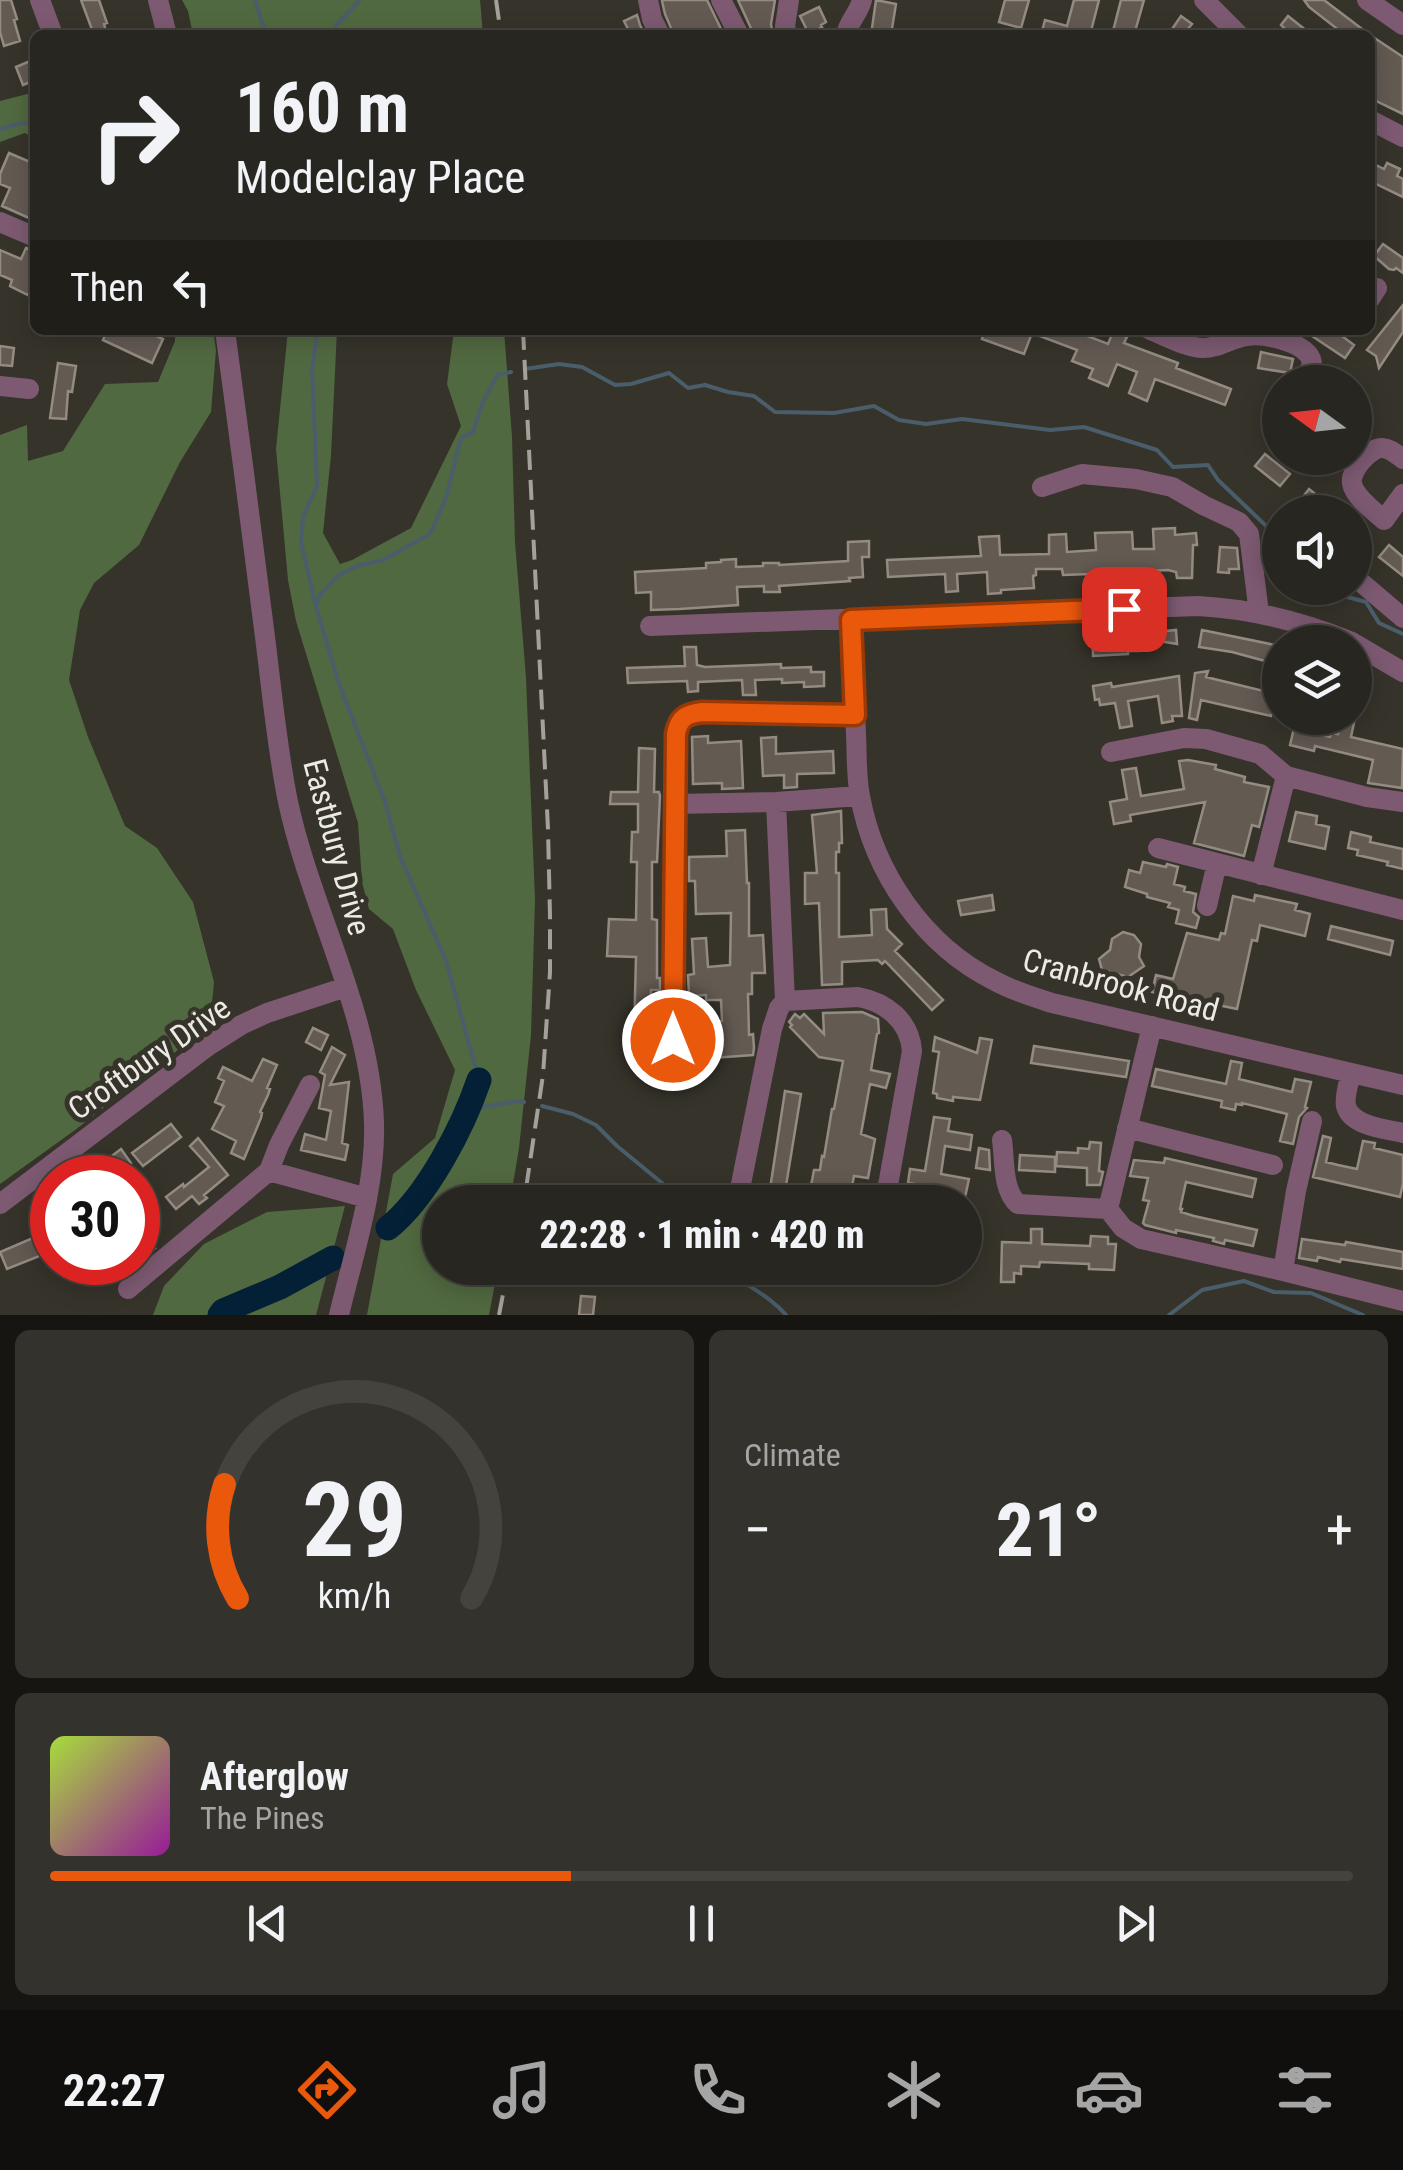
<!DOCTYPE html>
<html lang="en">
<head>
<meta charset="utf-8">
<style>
  :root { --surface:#282620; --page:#34322d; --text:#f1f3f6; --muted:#a5a5a5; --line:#44433e; --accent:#ea580c }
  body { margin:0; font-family:"Roboto Condensed",sans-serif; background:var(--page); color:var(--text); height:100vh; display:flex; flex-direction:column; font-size:38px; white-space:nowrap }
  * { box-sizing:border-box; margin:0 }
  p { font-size:32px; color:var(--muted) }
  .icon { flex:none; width:55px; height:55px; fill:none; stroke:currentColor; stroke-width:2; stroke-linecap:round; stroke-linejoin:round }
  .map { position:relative; height:1315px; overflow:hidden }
  .details { display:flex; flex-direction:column; gap:15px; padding:15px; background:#161512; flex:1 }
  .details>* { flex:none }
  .banner { position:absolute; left:30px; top:30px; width:1345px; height:305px; border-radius:15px; box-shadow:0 5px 25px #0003,0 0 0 2px var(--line); background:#282620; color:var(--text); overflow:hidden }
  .needle { width:65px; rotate:285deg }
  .buttons { position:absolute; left:1262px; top:365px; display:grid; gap:20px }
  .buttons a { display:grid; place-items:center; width:110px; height:110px; border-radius:50%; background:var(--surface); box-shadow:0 5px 25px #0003,0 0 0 2px var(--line); font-size:50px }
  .speed { position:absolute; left:30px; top:1155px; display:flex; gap:20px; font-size:50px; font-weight:700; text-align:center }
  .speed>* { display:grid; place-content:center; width:130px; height:130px; border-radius:50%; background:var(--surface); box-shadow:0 5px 25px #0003,0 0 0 2px var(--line); line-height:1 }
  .speed .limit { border:15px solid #d22; background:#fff; color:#111 }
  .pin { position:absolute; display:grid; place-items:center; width:85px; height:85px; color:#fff; margin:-42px; border-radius:20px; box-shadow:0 5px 15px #0006 }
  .me { position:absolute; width:110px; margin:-55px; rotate:0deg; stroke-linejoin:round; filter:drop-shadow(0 0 8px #0008) }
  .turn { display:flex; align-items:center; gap:35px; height:210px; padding:0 40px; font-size:45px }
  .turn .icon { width:130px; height:130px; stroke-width:2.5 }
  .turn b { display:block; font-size:70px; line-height:85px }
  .then { display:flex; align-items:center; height:95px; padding:0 40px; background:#0003; gap:20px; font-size:38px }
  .big { font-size:75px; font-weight:800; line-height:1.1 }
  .details .widget { flex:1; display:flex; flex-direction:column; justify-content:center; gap:15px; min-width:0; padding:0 35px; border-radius:15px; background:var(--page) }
  .details .dial { align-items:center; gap:0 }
  .dial svg { height:260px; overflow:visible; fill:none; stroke:var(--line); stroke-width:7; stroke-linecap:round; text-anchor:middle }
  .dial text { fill:var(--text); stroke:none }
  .song { display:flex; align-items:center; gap:30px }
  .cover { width:120px; height:120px; border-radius:15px; background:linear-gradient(135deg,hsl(80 70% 55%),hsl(300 70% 35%)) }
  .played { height:10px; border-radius:5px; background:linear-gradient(90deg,var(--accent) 40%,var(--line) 40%) }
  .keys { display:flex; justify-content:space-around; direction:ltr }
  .heat { display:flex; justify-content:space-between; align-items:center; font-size:55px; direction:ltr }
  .details .tiles { flex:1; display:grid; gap:15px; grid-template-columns:1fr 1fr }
  .widget:last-child { grid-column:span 2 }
  .trip { position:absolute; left:422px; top:1185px; width:560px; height:100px; border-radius:50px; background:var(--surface); box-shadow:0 5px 25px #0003,0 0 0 2px var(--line); font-weight:800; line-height:100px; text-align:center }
  .tabs { display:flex; height:160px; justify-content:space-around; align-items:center; background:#100f0d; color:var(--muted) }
  .tabs .icon { width:70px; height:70px }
  .tabs .current { color:var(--accent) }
  .tabs b { font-size:45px; color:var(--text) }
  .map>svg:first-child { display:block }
  .forest { fill:#516940 }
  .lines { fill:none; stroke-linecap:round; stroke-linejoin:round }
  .stream { stroke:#4a5d6b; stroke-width:4 }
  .river { stroke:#042037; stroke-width:25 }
  .building { fill:#635a52; stroke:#948b83; stroke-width:2.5 }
  .minor { stroke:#7d5a72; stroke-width:20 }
  .rail { stroke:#a3a19a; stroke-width:4; stroke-dasharray:20 10; stroke-linecap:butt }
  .route-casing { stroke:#983908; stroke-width:25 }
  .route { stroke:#ea580c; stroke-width:18 }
  .labels { text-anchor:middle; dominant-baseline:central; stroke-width:10; stroke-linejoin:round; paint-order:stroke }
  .street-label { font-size:32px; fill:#eceae4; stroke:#36332a }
</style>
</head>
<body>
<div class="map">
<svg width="1403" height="1315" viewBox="0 0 1403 1315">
  <rect width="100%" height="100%" fill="#36332a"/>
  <path class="forest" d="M182,0h298l3,35h-290l-5,-24z
    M35,92v47l-10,-6 -25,9v-41z
    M175,330h38l3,20 -5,62 -31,50 -41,83 -45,38 -14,27 -11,70 19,57 37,89 32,22 36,54 21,80 -4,43 -135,105 -75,54v-749l27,-10 1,36 35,-10 42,-67 53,-2 17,-41z
    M288,330h49l-6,125 -8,78 17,31 12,-4 59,-32 50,-102 -14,-42 7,-54h50l8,107 3,105 11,136 9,221 -4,136 -12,113 -9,54h-70v66h58l-9,47h-122l26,-141 42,-36 20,-68 -39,-80 -23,-61 -24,-20 -7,-27 -4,-59 -62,-202 -8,-41 -12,-131z
    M345,1206l-29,109h-163l11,-29 40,-42 63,-32z"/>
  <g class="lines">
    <path class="stream" d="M255,0l11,35
      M331,35l5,-10 24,-25
      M0,129l21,-6h14
      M318,330l-6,37 5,119 -14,31 -2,25 15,65 22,74 47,121 15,54 46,105 33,119
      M525,369l34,-5 23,3 33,18 16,-1 38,-11 19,15 17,-3 23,7 26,4 21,16 59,1 40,-7 25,14 27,4 36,-5 88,11 34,-3 73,23 16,17 35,-2 10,15 62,59
      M1334,588l2,6 30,8 13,21 24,11
      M316,606l4,-11 17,-19 20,-10 26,-6 47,-26 16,-36 15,-60 12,-6 9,-28 15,-29 14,-3
      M542,1106l31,8 23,11 21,21 45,37 8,19
      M468,1109l51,-8 5,1
      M725,1268c19,17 44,27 61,47
      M1169,1315l33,-25 42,-9 30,11 37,1 52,22"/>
    <path class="river" d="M388,1228c39,-31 75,-101 91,-148
      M220,1315l3,-4 57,-24 53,-29"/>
  </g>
  <path class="building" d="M0,0h11l6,19 -3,1 6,21 -16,5 -4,-14z
    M81,0h18l8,23 -3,1 3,11h-13z
    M664,0h43l17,35h-50l-9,-21 -3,-13z
    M738,0h37l-4,24 2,11h-19z
    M876,0l20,4 -5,31h-20z
    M1005,0h24l-8,28 -22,-6z
    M1074,0h25l-9,35h-49l4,-15 22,6z
    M1121,0h23l-10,35h-22z
    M1304,0h20l46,35h-25l-36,-28z
    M819,7l7,15 -5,3 1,2 -13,7 -9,-18z
    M637,15l3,10 5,10h-14l-7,-14z
    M1181,16l11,8 -9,11h-15z
    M1288,16l24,19h-33l5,-7 -3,-3z
    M1370,35l33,22v57l-33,-16z
    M35,59v21l-12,5 -7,-18z
    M9,153l26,11v39l-6,15 -27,-12 8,-18 -10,-4v-10z
    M1370,162l14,7 3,-6 13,6 -3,7 6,3v18l-33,-16z
    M1383,244l20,14v15l-7,-5 -2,2 -5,-1 -15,-13z
    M26,248l9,3v38l-3,-1 -4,7 -18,-9 2,-6 -12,-5v-25l21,9z
    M1403,305v27l-24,36 -3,-12 -9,-6z
    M107,330h36l20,9 -11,24 -49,-23z
    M985,330h87l36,14 5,-12 14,5 -3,6 54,20 -2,5 55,21 -6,16 -70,-26 -8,22 -18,-8 8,-21 -20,-8 -9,22 -19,-8 4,-9 -21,-8 5,-11 -45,-17 -8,21 -42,-15z
    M1303,330h31l20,15 -9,13z
    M0,346l14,2 -2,18 -12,-1z
    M1261,352l32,7 -3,14 -32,-5z
    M58,363l18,3 -4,26 -4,-1 -2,28 -16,-1z
    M1280,430v16l-8,5 -7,-14z
    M1265,454l25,20 -10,12 -25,-20z
    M1309,489l10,8 18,15h-26l-12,-10z
    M1175,528v7l21,-2 1,12h-4l-1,33h-15l-1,-6 -8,-2 -61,3v6l-15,1 -1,-6 -28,1 -1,-6h-26v6l-3,1 1,12 -33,2v3l-13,1 -1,-22 -30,2 1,17 -12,1 -1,-18 -57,3 -1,-17 94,-4 -2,-19 20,-1 1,19 49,-1v-19l17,-1 1,18 29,-2 -1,-17 37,-1 1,17h21l-1,-20z
    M869,541v16h-7l1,20 -14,1 1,3 -71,5 1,6h-16v-6l-27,1 1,18 -58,4 -29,1v-18l-15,1 -1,-21 71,-4v-5l15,-1v-2l15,-1v8l27,-1v-3h16v2l69,-4v-19z
    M1389,545l14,12v19l-24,-19z
    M1220,547l17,1 2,21h-10v4l-11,-1z
    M1176,630l1,14 -36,-6 -2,13h-11v3l-35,2v-17l45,-2v-3z
    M1202,630l78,16v19l-48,-13 -33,-5z
    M684,647h12l1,18 8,2 76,-3v4l30,-1v5h13v14l-20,1v-5l-22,1v-4l-27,1 1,15h-13l-1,-15 -44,2v9l-10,1 -1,-11 -59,2 -1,-15 58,-2z
    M1208,671l-2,6 70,17 -5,22 -70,-16 -4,20 -8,-2 6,-45z
    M1179,676l3,40h-10l1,5 -11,2 -4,-27 -30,5 4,25 -12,2 -5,-25 -15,2 -1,-6 -4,1 -2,-14 18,-3 1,4z
    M1342,718h13l-4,19 52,12 -1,39 -34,-5 5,-23 -58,-14 -1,5 -24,-6 4,-17 36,9 1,-4 7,1z
    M708,736v7l33,-2 2,47 -21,1v-6l-29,1 -1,-47z
    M776,737v17l57,-3 1,22 -37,1v13l-13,1v-13l-21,1 -2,-38z
    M639,748l16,1 -1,43h5l1,4 -3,66h-5v57l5,1v58h3v12h-9l-1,44h-16l2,-77 -29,-1 2,-37 27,1 1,-58h-6l1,-30h6v-28h-28l1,-12h27z
    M1188,760l28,5 -1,4 30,8 -1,5 25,5 -10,40 -7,-2 -8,31 -50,-13 11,-41 -75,13 1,6 -17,3 -4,-22 17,-3 -5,-29 14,-2 5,28 43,-7 -5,-28z
    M841,811l1,32h-3v9h-3v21h3v64l33,-2 -1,-25 15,-1 1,20 15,15 -7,7 48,49 -11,10 -47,-49 -3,3 -4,-4 -36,2v22l-20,1 -3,-82 -14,1v-31h12l-5,-58z
    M1296,812l21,4 -1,8 13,3 -4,22 -36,-8z
    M745,830l2,53h2v53l14,-1 2,38h-13v21h-4l1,41 4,-1 1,14 -1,7 -54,4 -3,-37 26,-1 -1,-21h-15v-5l-17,1 -1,-21 6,-1 -2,-35 14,-1 2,29 22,-2 1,-52 -35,1 -1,-33h-6v-24l38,-1 -1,-25z
    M1351,832l20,5 -1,5 33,7v20l-16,-4 1,-3 -31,-7 1,-5 -10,-2z
    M1143,862l23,5 1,-3 11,3 -4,17 11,3 -1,4 12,3 -3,18 6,5 -3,11 -20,-5 3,-13 -11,-3 2,-4 -23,-6v-3l-22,-7 4,-17 11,3z
    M992,895l2,15 -33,5 -3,-14z
    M1255,895l42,9 -2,6 15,4 -5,22 -45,-11 -3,16 -5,-1 -15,69 -43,-9 -2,9 -35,-7 2,-8 -7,-2 4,-17 17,4 14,-46 32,7 2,-7 4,1 8,-38 21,5z
    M1331,926l62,15 -3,14 -62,-16z
    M1123,932l11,3 7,9 -2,13 5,9 -16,11 -26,-7 -3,-11 11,-9 2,-11z
    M862,1012l16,7 1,14 -2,1 -6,36 19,4 -4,14 -16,-4 -9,50 14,5 -7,39 -14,-2 -5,26h-23l1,-8 -17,-3 4,-21h6l2,-14 2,1 8,-48h2l9,-48 -24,-4 -29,-30 2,-2 -3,-3 6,-8 5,4 4,-4 20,20 -1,-21z
    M313,1028l15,7 -7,15 -15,-8z
    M935,1037l42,16 3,-15 12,2 -12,60 -27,-3v4l-16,-3v-4l-4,-1 6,-41 -6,-1z
    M1034,1046l95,15 -3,16 -95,-14z
    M332,1047l13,8 -15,30 19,-3 -7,61 6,2 -3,15 -44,-10 4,-16 21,6 5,-29 -12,-3 6,-33 -5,-3z
    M263,1059l14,6 -10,23 3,1 -2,6 -8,17 2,1 -1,5 -17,41 -13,-6 5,-12 -24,-12 12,-23 -9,-4 9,-21 -6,-3 5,-11 29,14z
    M1231,1061l11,2 -3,16 53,13 3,-13 16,3 -6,25 2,1 -8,9 -6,27 -13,-3 7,-27 -45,-11v2l-6,-1 -1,6 -14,-3 1,-6 -70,-15 4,-17 70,15z
    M785,1091l16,3 -16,98 24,5v5h-41z
    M934,1117l16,2 -2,12 24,4 -2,15 -25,-4 -4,28 28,5 -5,23h-18l3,-13 -41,-6 2,-14 15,2z
    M171,1124l10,13 -38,29 -11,-13z
    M1323,1136l8,2 -5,24 12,3 19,4 6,-28 12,2 -1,5 29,7v28l-3,14 -87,-20z
    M198,1138l30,37 -24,20 3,3 -8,6 -7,-8 -16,13 -10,-12 17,-13 1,3 25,-20 -19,-21z
    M1090,1142l11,1 -2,28 4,1 -3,13h-13v-17l-31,-2 1,-14 21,1v-5l11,1z
    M979,1148l10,2 1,20 -14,-2z
    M121,1149l10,14 -9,8 5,7h-32l17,-14 -4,-5z
    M1020,1155l35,2v15l-36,-2z
    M1165,1158l91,21 -4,18 -66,-15 -6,27h2l-1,3 13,4 63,14 -4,16 -28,-6 -1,4 -11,-3 1,-3 -38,-8v3l-31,-8 -2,-2 6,-22 -6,-1 5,-22 -18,-2 4,-16 30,3z
    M138,1192l22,29 -17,13 12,14 -12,10 -5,-6z
    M1031,1229h11v15l48,2 1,-10 17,1v7h8l-2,26 -25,-1v-5l-49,-2 -1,5 -18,-1v8l-7,-1v9h-13l1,-40 29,1z
    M40,1235l7,18 -40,16 -7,-17z
    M1302,1239l43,6 1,-3 57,10v17l-62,-10 -1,3 -22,-5 -1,4 -18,-3z
    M105,1262h25l-22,21 -11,-13z
    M581,1296l14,1 -2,18h-14z"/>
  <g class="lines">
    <path class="minor" d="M40,0l13,35
      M158,0l9,35
      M648,0l4,19 8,16
      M721,0l18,35
      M1204,0l35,35
      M1367,0l36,25
      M787,35l-2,-9 4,-26
      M846,35c2,-13 13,-22 16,-35
      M1370,120l33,17
      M0,222l35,15
      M1370,299l7,-11
      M225,330c14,102 27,205 40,307 7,55 12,111 23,165 23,107 82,209 86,320 2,65 -20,130 -35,193
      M1150,330c16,6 35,17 52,18 15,1 29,-10 45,-12 16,-3 57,6 64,23 3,7 -4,15 -9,20
      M0,386l29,3
      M1403,459c-7,-5 -13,-11 -21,-11 -13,0 -32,23 -30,35 2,14 22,28 32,37l19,-26
      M1042,487l40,-13 54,5 36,8 31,18 36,17 10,12 10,79
      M1363,584l40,34
      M851,619c2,39 3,77 5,115 1,20 0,42 4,62 14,77 64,150 135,185 18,10 38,16 57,22l351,82
      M650,626l548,-20c55,3 103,15 154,36
      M1355,644l48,28
      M1111,752l73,-14 22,1 54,15 26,22 81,21 36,5
      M674,804l102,-2 83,-6
      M1158,848l59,15
      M1261,875l25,-99
      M1207,906l10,-43 186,47
      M785,1001l73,-4c28,5 52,24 54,54l-27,151
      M1152,1026l-44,183 15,19 18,11 142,32
      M673,1040l3,-307c3,-16 11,-19 26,-21l153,3
      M1351,1073c-2,10 -7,23 -5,33 5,20 40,23 57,27
      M1312,1121l-16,70 -13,80 120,30
      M1127,1128l146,37
      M1002,1140c3,20 0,50 16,64l90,5
      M269,1171l98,27
      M739,1202v-8l33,-165 7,-21 6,-7 -9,-199
      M0,1204l208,-158 33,-21 26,-12 79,-26
      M128,1289l141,-118 10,-26 31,-60"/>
    <path class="rail" d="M496,0l5,35
      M523,330l25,499 2,87v56l-7,103 -19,127
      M499,1315l9,-47"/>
  </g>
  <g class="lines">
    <defs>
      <path id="route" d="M673,1040l3,-306c3,-17 11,-20 26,-22l153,3 -4,-95 273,-11"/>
    </defs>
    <use href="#route" class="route-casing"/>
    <use href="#route" class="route"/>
  </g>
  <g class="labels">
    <g class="street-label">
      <text transform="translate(337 847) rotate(75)">Eastbury Drive</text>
      <text transform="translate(1121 985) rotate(15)">Cranbrook Road</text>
      <text transform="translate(149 1058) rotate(-35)">Croftbury Drive</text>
    </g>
  </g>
</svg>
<div class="buttons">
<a><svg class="needle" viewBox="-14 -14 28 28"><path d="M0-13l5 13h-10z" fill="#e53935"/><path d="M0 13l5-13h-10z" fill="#a5a5a5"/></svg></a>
<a><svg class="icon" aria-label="sound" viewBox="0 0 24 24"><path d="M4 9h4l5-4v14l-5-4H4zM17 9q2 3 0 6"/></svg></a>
<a><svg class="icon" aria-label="layers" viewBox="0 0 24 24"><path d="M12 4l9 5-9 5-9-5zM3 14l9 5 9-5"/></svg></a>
</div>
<div class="speed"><div class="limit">30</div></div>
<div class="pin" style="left:1124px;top:609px;background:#d93025"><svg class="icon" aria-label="arrive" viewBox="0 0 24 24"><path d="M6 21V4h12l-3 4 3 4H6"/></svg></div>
<svg class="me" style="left:673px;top:1040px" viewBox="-20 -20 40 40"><circle r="17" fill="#ea580c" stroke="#fff" stroke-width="3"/><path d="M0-11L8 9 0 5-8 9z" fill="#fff"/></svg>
<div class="trip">22:28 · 1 min · 420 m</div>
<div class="banner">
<div class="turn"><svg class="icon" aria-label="right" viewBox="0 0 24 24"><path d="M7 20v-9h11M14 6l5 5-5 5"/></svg><div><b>160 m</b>Modelclay Place</div></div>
<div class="then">Then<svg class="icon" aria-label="left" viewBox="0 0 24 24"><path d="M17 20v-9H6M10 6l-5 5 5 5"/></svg></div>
</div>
</div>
<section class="details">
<div class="tiles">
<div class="widget dial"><svg viewBox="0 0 100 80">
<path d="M14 69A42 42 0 1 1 86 69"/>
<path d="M14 69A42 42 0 0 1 10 34" stroke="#ea580c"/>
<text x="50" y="56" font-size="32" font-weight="700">29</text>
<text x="50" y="72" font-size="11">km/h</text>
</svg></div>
<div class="widget"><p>Climate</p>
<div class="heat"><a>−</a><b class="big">21°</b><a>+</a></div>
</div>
<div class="widget">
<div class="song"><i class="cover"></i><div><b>Afterglow</b><p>The Pines</p></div></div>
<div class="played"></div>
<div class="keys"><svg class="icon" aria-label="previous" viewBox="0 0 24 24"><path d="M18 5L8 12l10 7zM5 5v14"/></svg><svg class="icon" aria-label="pause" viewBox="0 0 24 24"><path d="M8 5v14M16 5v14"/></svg><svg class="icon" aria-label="next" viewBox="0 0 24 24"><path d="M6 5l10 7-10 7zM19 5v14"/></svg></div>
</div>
</div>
</section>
<nav class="tabs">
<b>22:27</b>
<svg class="icon current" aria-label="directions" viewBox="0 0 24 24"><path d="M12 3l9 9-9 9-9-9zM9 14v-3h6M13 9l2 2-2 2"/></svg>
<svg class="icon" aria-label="music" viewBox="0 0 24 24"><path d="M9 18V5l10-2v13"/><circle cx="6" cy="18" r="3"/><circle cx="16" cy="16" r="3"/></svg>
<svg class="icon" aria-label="phone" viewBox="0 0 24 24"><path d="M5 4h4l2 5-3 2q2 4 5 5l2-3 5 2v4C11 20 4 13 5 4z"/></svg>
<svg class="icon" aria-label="climate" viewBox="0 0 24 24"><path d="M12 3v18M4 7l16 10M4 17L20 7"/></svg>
<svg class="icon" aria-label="car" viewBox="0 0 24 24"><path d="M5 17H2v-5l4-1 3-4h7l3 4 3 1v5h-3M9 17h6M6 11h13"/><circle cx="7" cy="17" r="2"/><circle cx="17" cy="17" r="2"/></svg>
<svg class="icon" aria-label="filters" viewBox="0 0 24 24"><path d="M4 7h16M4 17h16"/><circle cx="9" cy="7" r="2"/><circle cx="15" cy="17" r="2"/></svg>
</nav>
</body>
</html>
